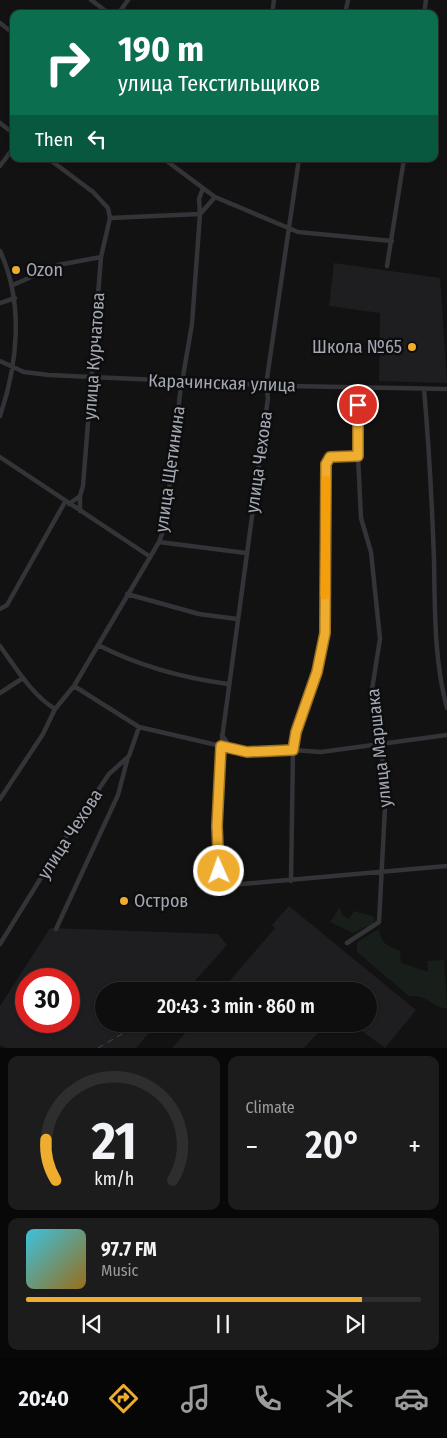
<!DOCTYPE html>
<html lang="en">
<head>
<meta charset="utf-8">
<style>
  :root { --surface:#0e0e0e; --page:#1c1c1c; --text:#f1f3f6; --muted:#9b9c9e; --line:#2e2e2e; --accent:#eead2f }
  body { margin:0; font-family:"Fira Sans Condensed",sans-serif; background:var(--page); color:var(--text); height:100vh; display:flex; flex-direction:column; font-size:19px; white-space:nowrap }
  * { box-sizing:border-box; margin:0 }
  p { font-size:16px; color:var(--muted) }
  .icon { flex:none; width:28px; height:28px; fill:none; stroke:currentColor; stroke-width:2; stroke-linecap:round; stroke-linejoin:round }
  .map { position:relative; height:1048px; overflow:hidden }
  .details { display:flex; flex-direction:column; gap:8px; padding:8px; background:#080808; flex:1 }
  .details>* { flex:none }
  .guide { position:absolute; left:10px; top:10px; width:428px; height:152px; border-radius:10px; box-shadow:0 1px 4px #0004,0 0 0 1px var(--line); background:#0b6e4f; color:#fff; overflow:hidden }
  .speed { position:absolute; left:15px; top:968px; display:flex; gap:10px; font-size:25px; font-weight:700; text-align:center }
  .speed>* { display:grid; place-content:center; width:65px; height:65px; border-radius:50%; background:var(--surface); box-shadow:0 1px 4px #0004,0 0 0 1px var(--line); line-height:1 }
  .speed .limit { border:8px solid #d22; background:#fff; color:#111 }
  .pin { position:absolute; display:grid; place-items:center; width:42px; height:42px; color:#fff; margin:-21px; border:2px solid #fff; border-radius:50%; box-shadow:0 1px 5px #0007 }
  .me { position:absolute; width:55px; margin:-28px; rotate:358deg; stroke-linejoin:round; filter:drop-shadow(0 0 4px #0008) }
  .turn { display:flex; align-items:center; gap:18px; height:105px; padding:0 25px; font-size:22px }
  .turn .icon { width:65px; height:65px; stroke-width:2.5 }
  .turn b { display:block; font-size:35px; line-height:42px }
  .then { display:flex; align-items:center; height:48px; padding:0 25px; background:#0003; gap:10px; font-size:19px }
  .big { font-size:38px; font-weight:600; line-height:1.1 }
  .details .tile { flex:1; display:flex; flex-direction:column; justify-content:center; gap:8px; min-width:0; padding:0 18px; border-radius:10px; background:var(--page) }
  .details .dial { align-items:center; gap:0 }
  .dial svg { height:130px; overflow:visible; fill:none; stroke:var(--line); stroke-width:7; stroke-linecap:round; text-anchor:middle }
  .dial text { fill:var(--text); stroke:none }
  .song { display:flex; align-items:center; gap:15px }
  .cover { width:60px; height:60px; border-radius:8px; background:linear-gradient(135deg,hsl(190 70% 55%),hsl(40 70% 35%)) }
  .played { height:5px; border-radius:2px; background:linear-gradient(90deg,var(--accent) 85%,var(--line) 85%) }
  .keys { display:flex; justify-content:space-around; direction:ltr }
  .heat { display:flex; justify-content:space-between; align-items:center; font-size:28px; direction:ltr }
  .details .tiles { flex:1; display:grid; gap:8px; grid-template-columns:1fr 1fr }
  .tile:last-child { grid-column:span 2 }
  .trip { position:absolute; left:95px; top:982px; width:282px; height:50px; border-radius:25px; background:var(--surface); box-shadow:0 1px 4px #0004,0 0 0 1px var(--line); font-weight:600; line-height:50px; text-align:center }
  .tabs { display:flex; height:80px; justify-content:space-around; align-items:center; background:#060606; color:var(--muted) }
  .tabs .icon { width:35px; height:35px }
  .tabs .selected { color:var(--accent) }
  .tabs b { font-size:22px; color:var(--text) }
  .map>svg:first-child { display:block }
  .built { fill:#1e1e20; fill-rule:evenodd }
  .green { fill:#181e19 }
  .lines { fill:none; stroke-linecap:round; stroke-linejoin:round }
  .minor { stroke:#333438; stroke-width:4.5 }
  .rail { stroke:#46484d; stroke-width:1; stroke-dasharray:6 5; stroke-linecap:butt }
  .route-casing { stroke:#9b701f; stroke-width:12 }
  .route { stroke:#eead2f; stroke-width:9 }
  .slow { stroke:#f59e0b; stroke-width:9 }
  .poi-dot { fill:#eead2f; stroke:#0d0d0e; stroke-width:2 }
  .labels { text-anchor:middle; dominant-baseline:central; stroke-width:5; stroke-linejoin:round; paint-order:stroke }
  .poi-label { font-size:18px; fill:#a3a8b4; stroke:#0d0d0e; text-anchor:start }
  .street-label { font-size:18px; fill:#a3a8b4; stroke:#0d0d0e }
</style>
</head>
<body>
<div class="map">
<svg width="447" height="1048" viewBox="0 0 447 1048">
  <rect width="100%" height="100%" fill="#121213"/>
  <path class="built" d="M334,263l106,15 7,105 -68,-2 1,-68 -51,-7z
    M289,906l127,104 -31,38 -33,-24h17v-33h-148l54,-63 -3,-3z
    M50,928l168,6 9,11 -41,46h-82v33h53l-21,24h-130l-6,-3v-39zM26,979h43v42h-43z
    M193,1024h133l-22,24h-132z"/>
  <path class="green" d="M340,907l2,8 7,4 5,-8 19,5 2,4 -3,4 -19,9 -23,-11z
    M379,929c2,14 8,17 21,22l1,12 27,9 -1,-11 17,-1 3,48c-16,0 -16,-13 -38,-12l-52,-44v-10z"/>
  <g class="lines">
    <path class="minor" d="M91,0l19,14
      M118,14l10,-14
      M272,14l2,-14
      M345,14l3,-14
      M424,14l2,-14
      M0,23l14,11
      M0,123l14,11
      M49,159l44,33 15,16 2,10 -9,39 -18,229 -3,10 -11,8
      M164,159l51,38 83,35 94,9
      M299,159l-33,226 2,13 -47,348 -4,80 3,60 227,-20
      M0,166l14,-19
      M201,213l14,-16
      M110,218l90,-4
      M0,251c24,52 18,112 0,165
      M387,266l17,-107
      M13,285l45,-20 43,-8
      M0,303l15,-5
      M0,361l24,11 25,3 240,11 158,3
      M424,389c5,57 8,114 10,171 1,49 0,101 13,148
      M0,457l149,99
      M80,511v-15
      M159,542l87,11
      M127,594l72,20 38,5
      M0,609l7,-4 58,-103
      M98,645c41,21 85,33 130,39
      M0,646c16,22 32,49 55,63
      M74,686l65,41 108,25 46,-2 28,2 126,-17
      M0,693l23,-15
      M222,735l9,13
      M0,799l43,-65 12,-25 19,-23 85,-144 6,-16 15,-132 12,-70 8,-110 -1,-15 4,-11
      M291,881l2,-131 3,-18 21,-60 8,-39 1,-169 4,-7 28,-1
      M56,929l62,-134 10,-38
      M347,943l32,-21 7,-133 -9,-72 -6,-21 9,-57 -9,-87 -10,-34 -3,-62 1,-68
      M0,944l65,-105 44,-65 20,-18 10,-29"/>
    <path class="rail" d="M98,1048l41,-24"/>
  </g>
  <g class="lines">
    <defs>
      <path id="route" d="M219,871l-2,-45 4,-80 26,6 46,-2 3,-18 21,-60 8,-39 1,-169 4,-7 28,-1v-51"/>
    </defs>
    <use href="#route" class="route-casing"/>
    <use href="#route" class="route"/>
    <path class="slow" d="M325,595l1,-115"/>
  </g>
  <g class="poi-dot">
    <circle cx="16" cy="270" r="5"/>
    <circle cx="412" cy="347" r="5"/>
    <circle cx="124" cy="901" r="5"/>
  </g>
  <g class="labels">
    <g class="poi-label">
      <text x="26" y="270">Ozon</text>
      <text x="402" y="347" text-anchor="end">Школа №65</text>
      <text x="134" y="901">Остров</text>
    </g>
    <g class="street-label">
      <text transform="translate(94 356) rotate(-86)">улица Курчатова</text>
      <text transform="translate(222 383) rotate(2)">Карачинская улица</text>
      <text transform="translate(259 462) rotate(-82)">улица Чехова</text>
      <text transform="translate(170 469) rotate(-82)">улица Щетинина</text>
      <text transform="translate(379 748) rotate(-96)">улица Маршака</text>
      <text transform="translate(70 834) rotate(-57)">улица Чехова</text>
    </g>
  </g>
</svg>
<div class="speed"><div class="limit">30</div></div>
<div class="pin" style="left:358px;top:405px;background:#d93025"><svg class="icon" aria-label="arrive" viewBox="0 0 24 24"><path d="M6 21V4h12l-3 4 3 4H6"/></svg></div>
<svg class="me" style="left:219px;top:871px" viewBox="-20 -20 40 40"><circle r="17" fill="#eead2f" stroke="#fff" stroke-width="3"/><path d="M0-11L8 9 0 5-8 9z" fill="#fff"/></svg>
<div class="trip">20:43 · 3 min · 860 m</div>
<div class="guide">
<div class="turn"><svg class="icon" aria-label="right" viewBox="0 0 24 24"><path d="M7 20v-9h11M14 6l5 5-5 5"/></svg><div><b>190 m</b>улица Текстильщиков</div></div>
<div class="then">Then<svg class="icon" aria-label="left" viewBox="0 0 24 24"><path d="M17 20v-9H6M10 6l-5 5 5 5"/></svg></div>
</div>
</div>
<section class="details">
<div class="tiles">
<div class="tile dial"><svg viewBox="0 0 100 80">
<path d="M14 69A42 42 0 1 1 86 69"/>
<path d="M14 69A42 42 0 0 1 8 44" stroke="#eead2f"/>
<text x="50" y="56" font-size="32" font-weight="700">21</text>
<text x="50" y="72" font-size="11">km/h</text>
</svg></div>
<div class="tile"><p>Climate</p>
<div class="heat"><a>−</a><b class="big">20°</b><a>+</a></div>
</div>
<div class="tile">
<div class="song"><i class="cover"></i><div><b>97.7 FM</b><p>Music</p></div></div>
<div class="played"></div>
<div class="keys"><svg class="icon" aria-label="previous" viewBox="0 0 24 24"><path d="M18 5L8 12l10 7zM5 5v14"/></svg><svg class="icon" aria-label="pause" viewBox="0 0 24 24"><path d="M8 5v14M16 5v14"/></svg><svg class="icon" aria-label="next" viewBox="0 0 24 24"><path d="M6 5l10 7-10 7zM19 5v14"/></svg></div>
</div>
</div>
</section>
<nav class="tabs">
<b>20:40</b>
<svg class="icon selected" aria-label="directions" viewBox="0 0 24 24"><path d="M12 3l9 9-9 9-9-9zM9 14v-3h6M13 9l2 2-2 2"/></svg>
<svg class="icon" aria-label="music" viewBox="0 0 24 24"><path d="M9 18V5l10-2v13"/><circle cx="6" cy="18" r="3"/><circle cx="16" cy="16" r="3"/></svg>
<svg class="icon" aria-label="phone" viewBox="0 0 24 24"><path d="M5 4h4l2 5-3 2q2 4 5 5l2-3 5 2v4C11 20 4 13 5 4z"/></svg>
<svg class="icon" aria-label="climate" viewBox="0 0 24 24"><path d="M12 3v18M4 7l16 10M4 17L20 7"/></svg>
<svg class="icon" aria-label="car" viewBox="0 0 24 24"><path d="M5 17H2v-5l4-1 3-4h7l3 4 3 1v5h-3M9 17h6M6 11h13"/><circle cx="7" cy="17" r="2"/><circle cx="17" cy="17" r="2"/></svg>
</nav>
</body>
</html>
